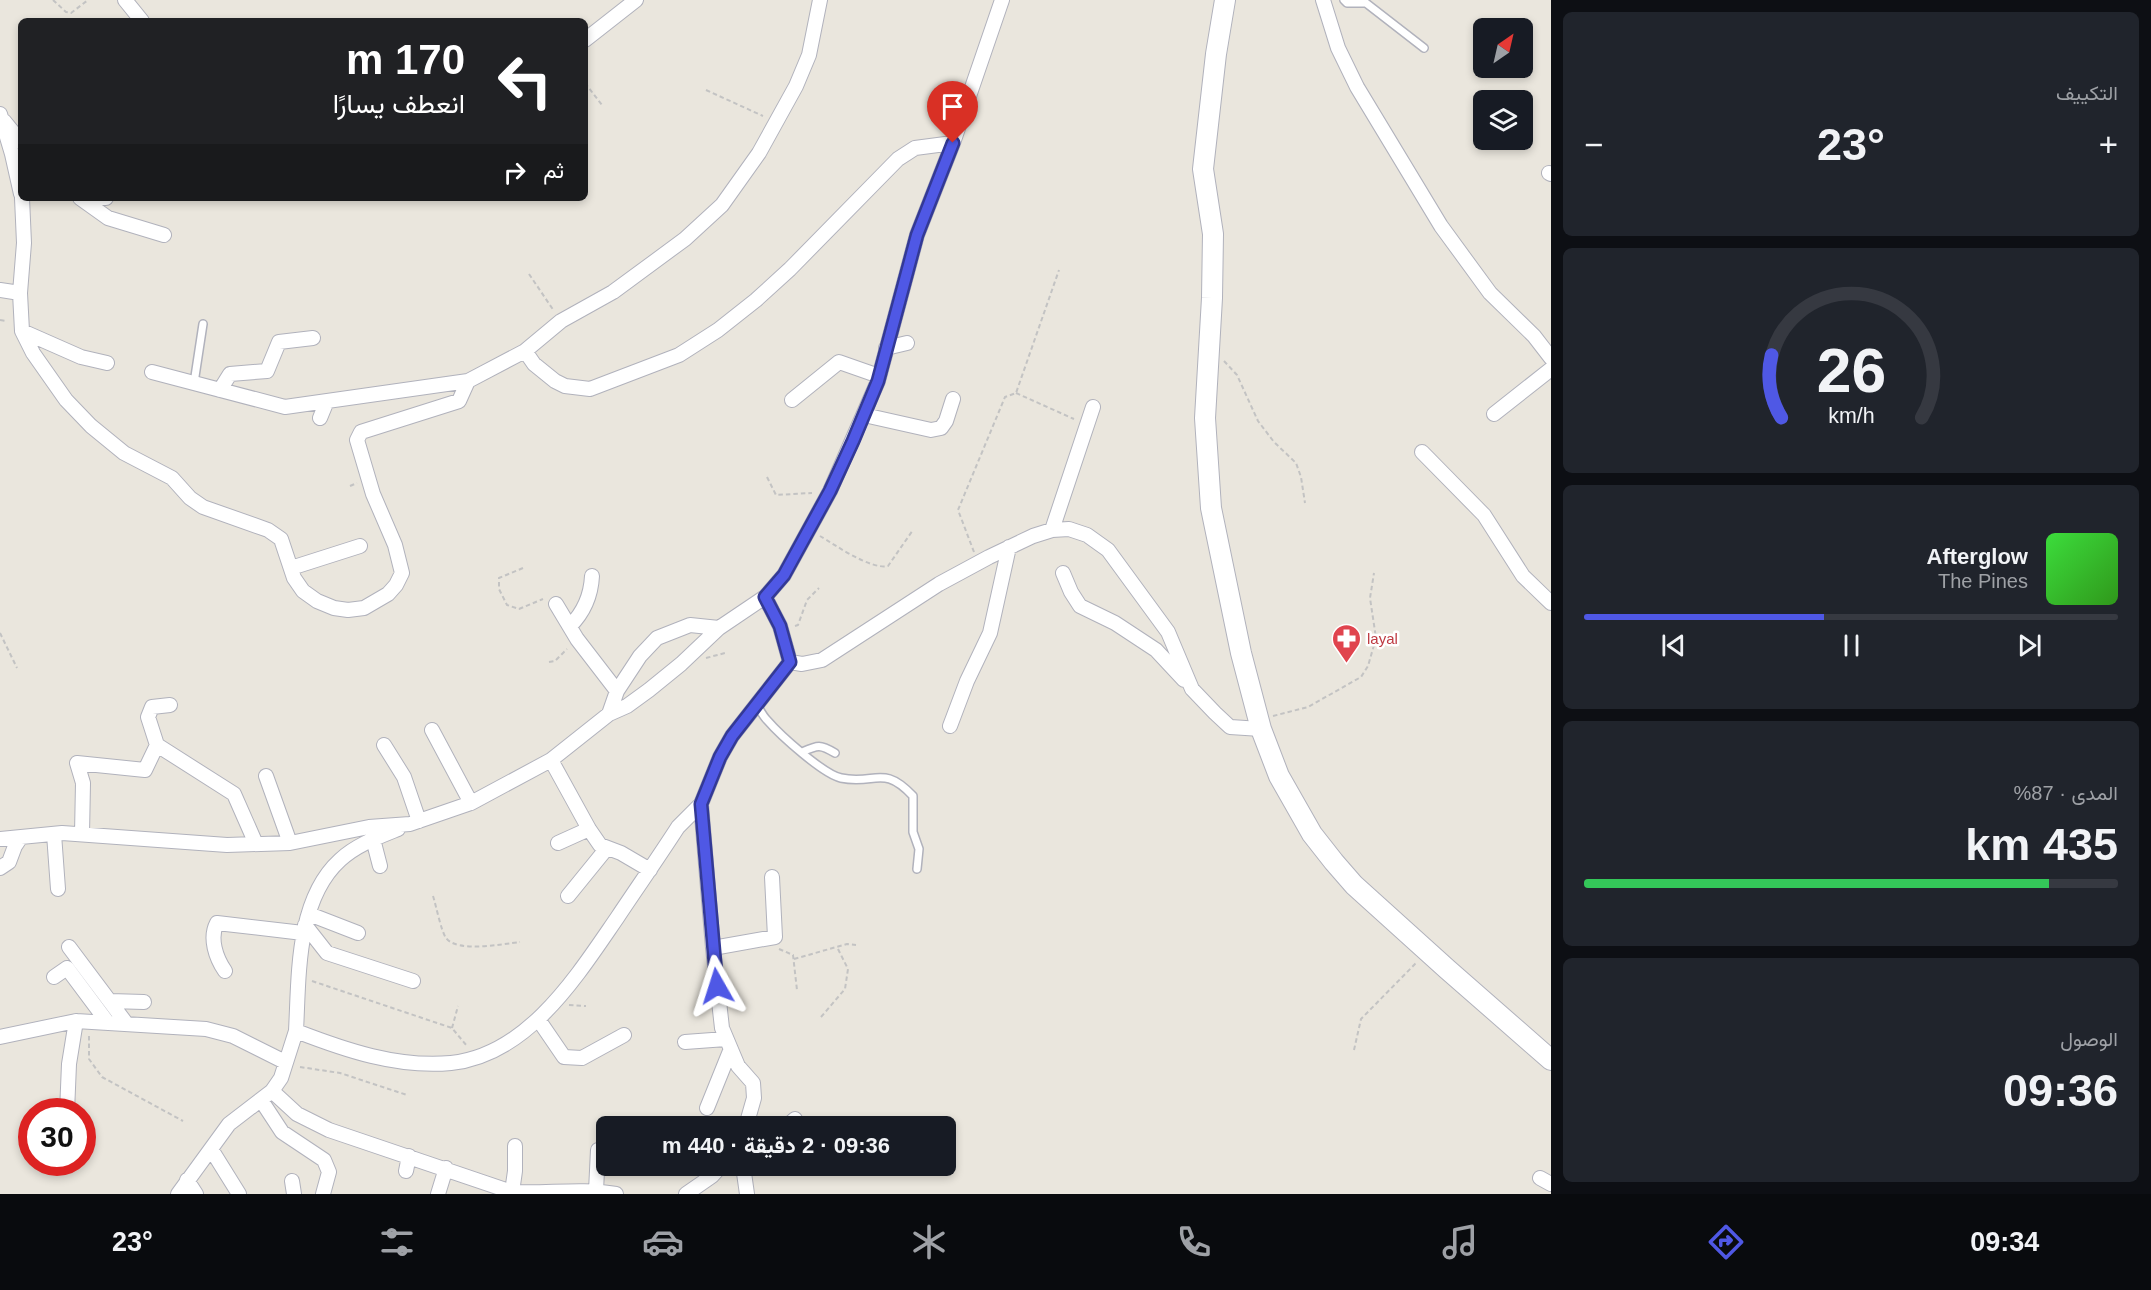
<!DOCTYPE html>
<html lang="ar">
<head>
<meta charset="utf-8">
<style>
  :root { --surface:#171b24; --page:#20242c; --text:#f1f3f6; --muted:#9ea1a6; --line:#363941; --accent:#4f58e5 }
  body { margin:0; font-family:Arial,Vazirmatn,sans-serif; background:var(--page); color:var(--text); direction:rtl; height:100vh; display:flex; flex-direction:column; font-size:22px; white-space:nowrap }
  * { box-sizing:border-box; margin:0 }
  p { font-size:20px; color:var(--muted) }
  .icon { flex:none; width:33px; height:33px; fill:none; stroke:currentColor; stroke-width:2; stroke-linecap:round; stroke-linejoin:round }
  .map { position:relative; flex:1; overflow:hidden; direction:ltr }
  .panel { display:flex; flex-direction:column; gap:12px; padding:12px; background:#0d0f14; width:600px }
  .panel>* { flex:none }
  .hud { position:absolute; left:18px; top:18px; width:570px; height:183px; border-radius:9px; box-shadow:0 3px 9px #0003; direction:rtl; background:#202124; color:#fff; overflow:hidden }
  .needle { width:39px; rotate:34deg }
  .controls { position:absolute; left:1473px; top:18px; display:grid; gap:12px }
  .controls a { display:grid; place-items:center; width:60px; height:60px; border-radius:9px; background:var(--surface); box-shadow:0 3px 9px #0003; font-size:30px }
  .speed { position:absolute; left:18px; top:1098px; display:flex; gap:12px; font-size:30px; font-weight:700; text-align:center }
  .speed>* { display:grid; place-content:center; width:78px; height:78px; border-radius:50%; background:var(--surface); box-shadow:0 3px 9px #0003; line-height:1 }
  .speed .limit { border:9px solid #d22; background:#fff; color:#111 }
  .pin { position:absolute; display:grid; place-items:center; width:51px; height:51px; color:#fff; margin:-62px -26px; border-radius:50% 50% 50% 0; rotate:-45deg; box-shadow:0 0 6px #0007 }
  .pin .icon { rotate:45deg }
  .me { position:absolute; width:66px; margin:-33px; rotate:354deg; stroke-linejoin:round; filter:drop-shadow(0 0 4px #0008) }
  .turn { display:flex; align-items:center; gap:21px; height:126px; padding:0 24px; font-size:27px }
  .turn .icon { width:78px; height:78px; stroke-width:2.5 }
  .turn b { display:block; font-size:42px; line-height:51px }
  .then { display:flex; align-items:center; height:57px; padding:0 24px; background:#0003; gap:12px; font-size:22px }
  .big { font-size:45px; font-weight:700; line-height:1.1 }
  .panel .widget { flex:1; display:flex; flex-direction:column; justify-content:center; gap:9px; min-width:0; padding:0 21px; border-radius:9px; background:var(--page) }
  .panel .dial { align-items:center; gap:0 }
  .dial svg { height:156px; overflow:visible; fill:none; stroke:var(--line); stroke-width:7; stroke-linecap:round; text-anchor:middle }
  .dial text { fill:var(--text); stroke:none }
  .song { display:flex; align-items:center; gap:18px }
  .cover { width:72px; height:72px; border-radius:9px; background:linear-gradient(135deg,hsl(120 70% 55%),hsl(110 70% 35%)) }
  .played { height:6px; border-radius:3px; background:linear-gradient(90deg,var(--accent) 45%,var(--line) 45%) }
  .keys { display:flex; justify-content:space-around; direction:ltr }
  .heat { display:flex; justify-content:space-between; align-items:center; font-size:33px; direction:ltr }
  .charge { height:9px; border-radius:4px; background:linear-gradient(90deg,#34c759 87%,var(--line) 0) }
  .trip { position:absolute; left:596px; top:1116px; width:360px; height:60px; border-radius:9px; background:var(--surface); box-shadow:0 3px 9px #0003; font-weight:700; line-height:60px; text-align:center; direction:rtl }
  .dock { display:flex; height:96px; justify-content:space-around; align-items:center; background:#090b0e; color:var(--muted) }
  .dock .icon { width:42px; height:42px }
  .dock .on { color:var(--accent) }
  .dock b { font-size:27px; color:var(--text) }
  main { display:flex; flex:1; min-height:0 }
  .map>svg:first-child { display:block }
  .lines { fill:none; stroke-linecap:round; stroke-linejoin:round }
  .lane-casing { stroke:#b1b2bc; stroke-width:10 }
  .street-casing { stroke:#b1b2bc; stroke-width:16 }
  .secondary-casing { stroke:#b1b2bc; stroke-width:22 }
  .path { stroke:#c3c3c3; stroke-width:2; stroke-dasharray:4.5 3; stroke-linecap:butt }
  .lane { stroke:#fff; stroke-width:7 }
  .street { stroke:#fff; stroke-width:14 }
  .secondary { stroke:#fff; stroke-width:20 }
  .route-casing { stroke:#333995; stroke-width:15 }
  .route { stroke:#4f58e5; stroke-width:10 }
  .labels { text-anchor:middle; dominant-baseline:central; stroke-width:5; stroke-linejoin:round; paint-order:stroke }
  .health-label { font-size:15px; fill:#be3a42; stroke:#fff; text-anchor:start }
</style>
</head>
<body>
<main>
<section class="panel">
<div class="widget"><p>التكييف</p>
<div class="heat"><a>−</a><b class="big">23°</b><a>+</a></div>
</div>
<div class="widget dial"><svg viewBox="0 0 100 80">
<path d="M14 69A42 42 0 1 1 86 69"/>
<path d="M14 69A42 42 0 0 1 9 37" stroke="#4f58e5"/>
<text x="50" y="56" font-size="32" font-weight="700">26</text>
<text x="50" y="72" font-size="11">km/h</text>
</svg></div>
<div class="widget">
<div class="song"><i class="cover"></i><div><b>Afterglow</b><p>The Pines</p></div></div>
<div class="played"></div>
<div class="keys"><svg class="icon" aria-label="previous" viewBox="0 0 24 24"><path d="M18 5L8 12l10 7zM5 5v14"/></svg><svg class="icon" aria-label="pause" viewBox="0 0 24 24"><path d="M8 5v14M16 5v14"/></svg><svg class="icon" aria-label="next" viewBox="0 0 24 24"><path d="M6 5l10 7-10 7zM19 5v14"/></svg></div>
</div>
<div class="widget"><p>المدى · 87%</p><b class="big">435 km</b><div class="charge"></div></div>
<div class="widget"><p>الوصول</p><b class="big">09:36</b></div>
</section>
<div class="map">
<svg width="1551" height="1194" viewBox="0 0 1551 1194">
  <rect width="100%" height="100%" fill="#eae6dd"/>
  <g class="lines">
    <defs>
      <path id="lane" d="M1344,0l3,3h19l58,45
        M194,383l9,-59
        M757,705c3,5 6,11 10,15 13,15 56,54 74,58 35,7 42,-14 72,18v36l6,17 -2,20
        M802,752c16,-7 18,-8 33,1"/>
      <path id="street" d="M125,0l17,21
        M820,0l-11,55 -13,31 -37,67 -37,52 -37,34 -72,53 -52,29 -36,30 9,13 21,17 10,5 25,3 89,-34 39,-25 38,-30 34,-31 108,-110 17,-11 38,-5
        M1323,0l15,48 19,39 84,139 49,67 44,43 17,22
        M585,40l51,-40
        M0,114l12,40 9,40
        M4,121l17,21
        M1549,173l2,1
        M80,198l28,20 56,17
        M103,198h3
        M0,290l20,3 4,-50 -2,-45
        M20,293l2,38 11,22 33,47 25,26 33,27 48,25 18,20 13,9 65,23 13,9 13,39 9,13 14,10 17,7 14,2 16,-2 24,-14 8,-9 6,-12 -7,-28 -22,-51 -16,-54 4,-8 98,-31 9,-20
        M22,331l59,26 26,6
        M886,348l21,-5
        M152,372l133,35 183,-26 57,-30
        M220,390l10,-16 37,-3 12,-29 34,-4
        M792,400l47,-38 40,14
        M1494,414l57,-45
        M864,415l67,15 10,-2 5,-7 7,-22
        M320,418l7,-17
        M1422,452l62,63 39,61 28,27
        M1052,530l41,-123
        M291,568l69,-22
        M1063,573l8,19 9,14 35,17 41,27 28,30
        M765,597l15,29 10,36
        M556,604l21,35 40,52
        M570,626c14,-14 21,-30 22,-50
        M790,662l12,2 20,-4 117,-76 50,-27 44,-21 19,-6 17,-1 18,6 21,15 60,82 24,57 23,24 15,14 31,2
        M170,705l-18,2 -4,10 9,28 77,49 22,50
        M609,714l8,-23 23,-35 17,-18 33,-13 29,3
        M950,726l17,-45 23,-48 19,-86
        M432,730l39,73
        M384,745l20,32 15,44
        M551,760l38,69 11,16 21,8 29,17
        M266,776l24,67
        M701,804l12,144 9,80 16,38 15,17 1,15 -8,28
        M398,829c-20,8 -42,16 -58,31 -44,40 -41,116 -44,171 49,19 101,37 155,32 77,-8 126,-87 166,-145 20,-30 41,-60 61,-91l23,-23 19,-47 12,-21 58,-74
        M54,834l4,55
        M82,834l1,-51 -6,-20 68,7 12,-25
        M0,839l62,-6 165,12 63,-2 79,-16 41,-3 61,-21 80,-43 58,-46 18,-8 22,-16 32,-26 38,-36 46,-31 19,-22 46,-84 48,-110 39,-146 36,-92 49,-143
        M373,839l7,27
        M558,843l31,-14
        M0,868l9,-6 6,-16 6,-9
        M568,896l39,-48
        M309,914l49,19
        M305,925l22,28 86,28
        M69,947l57,76
        M713,948l62,-11 -3,-60
        M225,971c-9,-13 -16,-33 -8,-48l86,10
        M54,977l13,-9 41,55
        M110,1001l34,1
        M538,1019l26,38 18,1 42,-23
        M0,1037l76,-16 130,8 27,7 52,26
        M685,1042l41,-3
        M272,1091l25,23 32,16 183,62c35,2 68,-4 104,2
        M261,1100l21,32 42,28 5,12 -6,22
        M707,1108l23,-57
        M67,1112l2,-48 7,-43
        M787,1126l8,-7
        M211,1149l28,45
        M743,1166l4,28
        M406,1171l3,-15
        M1540,1178l11,6
        M187,1180l9,14
        M292,1181l2,13
        M596,1191l2,-41
        M512,1192l3,-21v-25
        M178,1194l51,-70 43,-33 9,-13 15,-47
        M438,1194l8,-26
        M686,1194l26,-18 9,-10"/>
      <path id="secondary" d="M1225,0l-9,54 -13,115 10,65 -1,64 -7,120 6,90 30,145 20,76 18,47 33,58 22,28 20,23 93,84 104,91"/>
    </defs>
    <use href="#lane" class="lane-casing"/>
    <use href="#street" class="street-casing"/>
    <use href="#secondary" class="secondary-casing"/>
    <path class="path" d="M53,0l13,12 5,1 17,-13
      M585,83l17,22
      M706,90l57,26
      M529,274l25,37
      M0,320l7,1
      M1224,361l13,14 21,46 16,21 22,21 5,14 4,26
      M1016,393l58,26
      M767,477l9,18 36,-2
      M350,486l7,-3
      M820,536c15,9 51,34 68,30l25,-36
      M974,552l-16,-42 47,-113 11,-4 43,-123
      M523,568l-24,10v11l8,16 12,4 24,-10
      M795,626l3,-1 9,-25 12,-12
      M0,633l17,35
      M706,658l19,-5
      M549,662l6,-1 12,-12
      M1273,716l35,-9 53,-30 7,-11 8,-28 -6,-40 4,-25
      M433,896c3,9 8,35 13,42 11,15 57,6 74,4
      M779,949l14,6 4,35
      M794,959l53,-15 9,1
      M312,981l140,47 15,18
      M569,1005l17,1
      M821,1017l24,-28 3,-20 -11,-22
      M452,1028l6,-22
      M89,1036v23l13,18 81,44
      M1354,1050l7,-31 56,-57
      M300,1067l40,6 67,22"/>
    <use href="#lane" class="lane"/>
    <use href="#street" class="street"/>
    <use href="#secondary" class="secondary"/>
  </g>
  <g class="lines">
    <defs>
      <path id="route" d="M717,986l-16,-182 19,-47 12,-21 58,-74 -10,-36 -15,-29 19,-22 46,-84 23,-50 25,-60 39,-146 36,-92"/>
    </defs>
    <use href="#route" class="route-casing"/>
    <use href="#route" class="route"/>
  </g>
  <defs>
    <symbol id="pharmacy-pin" viewBox="-11 -11 22 30"><path d="M0 17L-7.5 6A9.5 9.5 0 1 1 7.5 6Z" fill="#e0444e" stroke="#fff"/><path d="M-2-6h4v4h4v4h-4v4h-4v-4h-4v-4h4Z" fill="#fff"/></symbol>
  </defs>
  <g fill-rule="evenodd">
    <use href="#pharmacy-pin" x="1330" y="622" width="33" height="45"/>
  </g>
  <g class="labels">
    <g class="health-label">
      <text x="1367" y="638">layal</text>
    </g>
  </g>
</svg>
<div class="controls">
<a><svg class="needle" viewBox="-14 -14 28 28"><path d="M0-13l5 13h-10z" fill="#e53935"/><path d="M0 13l5-13h-10z" fill="#9ea1a6"/></svg></a>
<a><svg class="icon" aria-label="layers" viewBox="0 0 24 24"><path d="M12 4l9 5-9 5-9-5zM3 14l9 5 9-5"/></svg></a>
</div>
<div class="speed"><div class="limit">30</div></div>
<div class="pin" style="left:953px;top:143px;background:#d93025"><svg class="icon" aria-label="arrive" viewBox="0 0 24 24"><path d="M6 21V4h12l-3 4 3 4H6"/></svg></div>
<svg class="me" style="left:717px;top:986px" viewBox="-20 -20 40 40"><path d="M0-17L14 15 0 8-14 15z" fill="#4f58e5" stroke="#fff" stroke-width="4"/></svg>
<div class="trip">09:36 · 2 دقيقة · 440 m</div>
<div class="hud">
<div class="turn"><svg class="icon" aria-label="left" viewBox="0 0 24 24"><path d="M17 20v-9H6M10 6l-5 5 5 5"/></svg><div><b>170 m</b>انعطف يسارًا</div></div>
<div class="then">ثم<svg class="icon" aria-label="right" viewBox="0 0 24 24"><path d="M7 20v-9h11M14 6l5 5-5 5"/></svg></div>
</div>
</div>
</main>
<nav class="dock">
<b>09:34</b>
<svg class="icon on" aria-label="directions" viewBox="0 0 24 24"><path d="M12 3l9 9-9 9-9-9zM9 14v-3h6M13 9l2 2-2 2"/></svg>
<svg class="icon" aria-label="music" viewBox="0 0 24 24"><path d="M9 18V5l10-2v13"/><circle cx="6" cy="18" r="3"/><circle cx="16" cy="16" r="3"/></svg>
<svg class="icon" aria-label="phone" viewBox="0 0 24 24"><path d="M5 4h4l2 5-3 2q2 4 5 5l2-3 5 2v4C11 20 4 13 5 4z"/></svg>
<svg class="icon" aria-label="climate" viewBox="0 0 24 24"><path d="M12 3v18M4 7l16 10M4 17L20 7"/></svg>
<svg class="icon" aria-label="car" viewBox="0 0 24 24"><path d="M5 17H2v-5l4-1 3-4h7l3 4 3 1v5h-3M9 17h6M6 11h13"/><circle cx="7" cy="17" r="2"/><circle cx="17" cy="17" r="2"/></svg>
<svg class="icon" aria-label="filters" viewBox="0 0 24 24"><path d="M4 7h16M4 17h16"/><circle cx="9" cy="7" r="2"/><circle cx="15" cy="17" r="2"/></svg>
<b>23°</b>
</nav>
</body>
</html>
